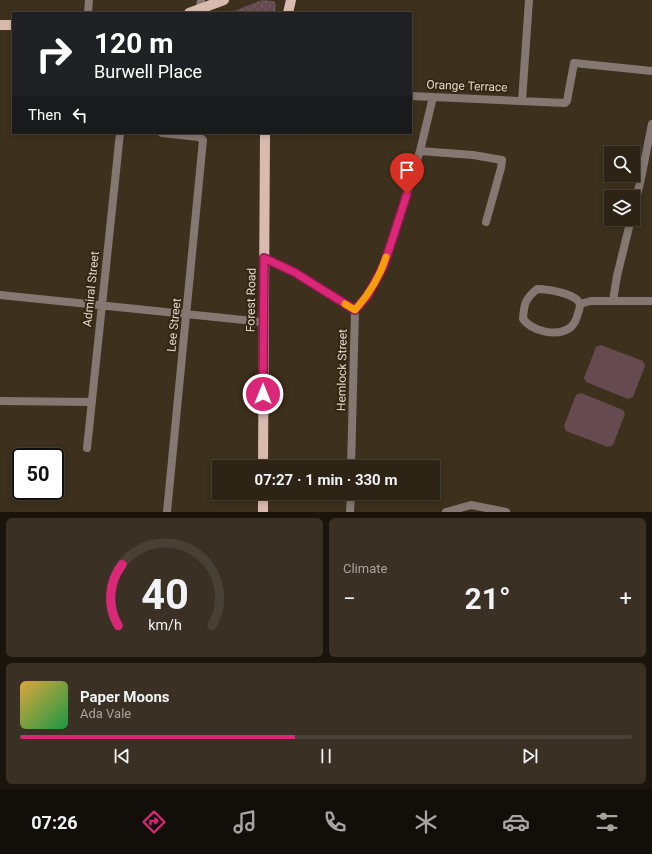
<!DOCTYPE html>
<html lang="en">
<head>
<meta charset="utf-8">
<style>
  :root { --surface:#2e2416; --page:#3a3023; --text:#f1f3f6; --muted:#a7a4a1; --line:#494135; --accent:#db2777 }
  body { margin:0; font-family:Roboto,sans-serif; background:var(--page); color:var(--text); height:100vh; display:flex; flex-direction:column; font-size:15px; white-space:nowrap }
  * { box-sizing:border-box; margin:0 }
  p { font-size:13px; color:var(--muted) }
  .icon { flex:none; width:22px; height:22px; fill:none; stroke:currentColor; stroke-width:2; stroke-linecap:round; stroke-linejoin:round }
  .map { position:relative; height:512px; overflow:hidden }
  .panel { display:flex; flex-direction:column; gap:6px; padding:6px; background:#19140c; flex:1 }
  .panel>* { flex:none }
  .guide { position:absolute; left:12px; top:12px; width:400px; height:122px; border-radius:0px; box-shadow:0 2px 6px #0003,0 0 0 1px var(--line); background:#202124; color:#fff; overflow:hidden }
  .buttons { position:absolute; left:604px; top:146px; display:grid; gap:8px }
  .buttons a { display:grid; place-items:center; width:36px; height:36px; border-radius:0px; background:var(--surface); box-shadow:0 2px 6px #0003,0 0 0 1px var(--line); font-size:20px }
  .speed { position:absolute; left:12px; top:448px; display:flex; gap:8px; font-size:20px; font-weight:700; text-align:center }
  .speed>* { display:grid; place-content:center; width:52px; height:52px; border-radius:50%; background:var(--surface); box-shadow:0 2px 6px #0003,0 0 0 1px var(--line); line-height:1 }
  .speed .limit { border:2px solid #111; border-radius:6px; background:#fff; color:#111 }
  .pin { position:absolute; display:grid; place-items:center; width:34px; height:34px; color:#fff; margin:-41px -17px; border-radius:50% 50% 50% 0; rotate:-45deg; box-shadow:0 0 4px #0007 }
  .pin .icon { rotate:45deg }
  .me { position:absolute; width:44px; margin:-22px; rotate:0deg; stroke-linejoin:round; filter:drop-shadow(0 0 3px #0008) }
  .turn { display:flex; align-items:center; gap:14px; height:84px; padding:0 16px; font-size:18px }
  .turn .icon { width:52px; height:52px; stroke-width:2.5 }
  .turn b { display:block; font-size:28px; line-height:34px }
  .then { display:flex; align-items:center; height:38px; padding:0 16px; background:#0003; gap:8px; font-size:15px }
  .big { font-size:30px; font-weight:700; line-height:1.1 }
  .panel .tile { flex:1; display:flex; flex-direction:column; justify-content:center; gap:6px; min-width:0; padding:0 14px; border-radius:6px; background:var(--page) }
  .panel .dial { align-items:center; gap:0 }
  .dial svg { height:104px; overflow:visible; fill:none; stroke:var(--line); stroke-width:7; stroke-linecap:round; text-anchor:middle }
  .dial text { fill:var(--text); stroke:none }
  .song { display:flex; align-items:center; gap:12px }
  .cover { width:48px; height:48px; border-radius:6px; background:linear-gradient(135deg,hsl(40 70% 55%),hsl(140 70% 35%)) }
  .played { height:4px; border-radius:2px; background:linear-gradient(90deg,var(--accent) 45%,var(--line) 45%) }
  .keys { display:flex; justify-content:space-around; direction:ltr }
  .heat { display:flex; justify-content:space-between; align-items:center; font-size:22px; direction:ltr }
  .panel .tiles { flex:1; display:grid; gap:6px; grid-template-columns:1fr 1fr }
  .tile:last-child { grid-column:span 2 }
  .trip { position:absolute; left:212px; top:460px; width:228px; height:40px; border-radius:0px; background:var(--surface); box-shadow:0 2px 6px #0003,0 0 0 1px var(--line); font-weight:700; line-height:40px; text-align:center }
  .tab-bar { display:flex; height:64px; justify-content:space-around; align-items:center; background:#120e09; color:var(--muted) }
  .tab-bar .icon { width:28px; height:28px }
  .tab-bar .selected { color:var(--accent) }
  .tab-bar b { font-size:18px; color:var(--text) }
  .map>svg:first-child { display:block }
  .park { fill:url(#park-dots) }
  .pitch { fill:#654b4f }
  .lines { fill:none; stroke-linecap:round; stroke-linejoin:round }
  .minor { stroke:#857771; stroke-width:8 }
  .major { stroke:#d8baaf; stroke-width:10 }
  .route-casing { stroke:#8e194d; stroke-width:10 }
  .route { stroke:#db2777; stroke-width:7 }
  .slow { stroke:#f59e0b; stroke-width:7 }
  .labels { text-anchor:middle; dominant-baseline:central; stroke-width:4; stroke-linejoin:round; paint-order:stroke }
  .street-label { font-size:12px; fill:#e0d7cb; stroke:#332613 }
</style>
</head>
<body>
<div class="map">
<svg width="652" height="512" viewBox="0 0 652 512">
  <defs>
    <pattern id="park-dots" width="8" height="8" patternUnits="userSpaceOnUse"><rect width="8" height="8" fill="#654b4f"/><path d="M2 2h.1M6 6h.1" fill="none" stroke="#7b6467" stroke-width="1.8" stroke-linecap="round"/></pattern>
  </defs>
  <rect width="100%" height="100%" fill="#3d301d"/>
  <path class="park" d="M262,0l12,1 2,4 -1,8h-46z"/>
  <path class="pitch" d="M601,345l42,16 2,5 -12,31 -5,2 -42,-17 -2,-4 12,-31z
    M581,393l42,17 2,4 -12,31 -5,2 -42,-16 -2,-5 12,-31z"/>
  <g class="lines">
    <path class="minor" d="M200,9l1,-9
      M88,13l1,-13
      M411,96l154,7 2,-2 7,-38 78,8
      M522,101l7,-101
      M162,133l37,4 4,3 -36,372
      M420,151l53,4 29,5 -1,8 -15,54
      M633,210l7,-27 12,-59
      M265,258l29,14 61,38
      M537,289c9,0 39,4 43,15 0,3 -1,7 -2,9 -1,5 -3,10 -7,14 -14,11 -39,4 -48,-8 1,-15 2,-20 14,-30z
      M0,295l263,27
      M613,301l4,-25 14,-57
      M580,304l11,-3h61
      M0,401l92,1
      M87,448l33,-315
      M351,467l4,-157 13,-15 16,-30 36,-114 13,-54
      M350,512l1,-19
      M446,512l25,-7 35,7"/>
    <path class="major" d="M189,13l35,-13
      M288,13l3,-13
      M0,25h13
      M263,467l2,-334
      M263,512v-19"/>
  </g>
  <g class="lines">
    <defs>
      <path id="route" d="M263,394l1,-136 30,14 61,38 13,-15 16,-30 23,-71"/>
    </defs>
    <use href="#route" class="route-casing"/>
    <use href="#route" class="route"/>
    <path class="slow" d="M345,304l10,6c14,-16 25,-33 31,-53"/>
  </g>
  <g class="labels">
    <g class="street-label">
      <text transform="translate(467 86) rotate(2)">Orange Terrace</text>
      <text transform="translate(91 289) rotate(-84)">Admiral Street</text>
      <text transform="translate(251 300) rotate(-89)">Forest Road</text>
      <text transform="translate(174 325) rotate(-84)">Lee Street</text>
      <text transform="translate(342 370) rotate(-89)">Hemlock Street</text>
    </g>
  </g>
</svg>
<div class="buttons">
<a><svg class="icon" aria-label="search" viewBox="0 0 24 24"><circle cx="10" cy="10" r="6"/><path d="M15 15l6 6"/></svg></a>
<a><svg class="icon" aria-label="layers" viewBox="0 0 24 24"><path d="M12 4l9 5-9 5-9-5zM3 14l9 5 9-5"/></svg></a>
</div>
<div class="speed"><div class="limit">50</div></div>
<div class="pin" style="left:407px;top:194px;background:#d93025"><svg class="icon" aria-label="arrive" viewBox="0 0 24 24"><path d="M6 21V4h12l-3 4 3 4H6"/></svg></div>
<svg class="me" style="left:263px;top:394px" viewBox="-20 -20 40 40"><circle r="17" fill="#db2777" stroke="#fff" stroke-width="3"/><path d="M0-11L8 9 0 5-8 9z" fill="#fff"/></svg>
<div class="trip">07:27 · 1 min · 330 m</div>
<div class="guide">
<div class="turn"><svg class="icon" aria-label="right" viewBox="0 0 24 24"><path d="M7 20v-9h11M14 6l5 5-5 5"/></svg><div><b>120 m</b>Burwell Place</div></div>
<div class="then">Then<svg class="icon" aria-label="left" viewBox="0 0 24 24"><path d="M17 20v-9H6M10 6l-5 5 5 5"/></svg></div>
</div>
</div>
<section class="panel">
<div class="tiles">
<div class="tile dial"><svg viewBox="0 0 100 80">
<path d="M14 69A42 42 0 1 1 86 69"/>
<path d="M14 69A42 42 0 0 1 17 22" stroke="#db2777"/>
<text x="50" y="56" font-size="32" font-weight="700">40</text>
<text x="50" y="72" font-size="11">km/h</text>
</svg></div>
<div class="tile"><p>Climate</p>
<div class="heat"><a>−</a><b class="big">21°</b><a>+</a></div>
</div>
<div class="tile">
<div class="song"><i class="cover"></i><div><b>Paper Moons</b><p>Ada Vale</p></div></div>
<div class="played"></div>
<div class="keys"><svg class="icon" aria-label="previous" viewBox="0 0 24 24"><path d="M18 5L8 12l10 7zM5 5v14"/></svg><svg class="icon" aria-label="pause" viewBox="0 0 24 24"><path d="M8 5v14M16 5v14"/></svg><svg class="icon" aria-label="next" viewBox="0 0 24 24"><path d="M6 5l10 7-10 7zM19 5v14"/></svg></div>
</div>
</div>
</section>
<nav class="tab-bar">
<b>07:26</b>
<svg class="icon selected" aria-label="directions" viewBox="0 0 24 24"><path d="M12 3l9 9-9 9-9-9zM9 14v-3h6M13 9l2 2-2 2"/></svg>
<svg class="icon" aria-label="music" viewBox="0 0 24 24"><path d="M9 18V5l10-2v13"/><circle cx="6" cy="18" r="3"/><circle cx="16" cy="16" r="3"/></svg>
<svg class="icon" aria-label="phone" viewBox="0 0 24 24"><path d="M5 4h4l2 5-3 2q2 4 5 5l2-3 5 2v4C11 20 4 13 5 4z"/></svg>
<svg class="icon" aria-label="climate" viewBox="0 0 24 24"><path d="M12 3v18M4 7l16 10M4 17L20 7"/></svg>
<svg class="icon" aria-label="car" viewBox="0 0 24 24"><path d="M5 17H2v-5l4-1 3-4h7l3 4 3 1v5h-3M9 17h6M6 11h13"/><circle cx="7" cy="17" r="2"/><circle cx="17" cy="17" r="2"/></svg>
<svg class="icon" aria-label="filters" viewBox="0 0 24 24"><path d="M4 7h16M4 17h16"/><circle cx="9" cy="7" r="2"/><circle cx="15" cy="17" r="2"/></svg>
</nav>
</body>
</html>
